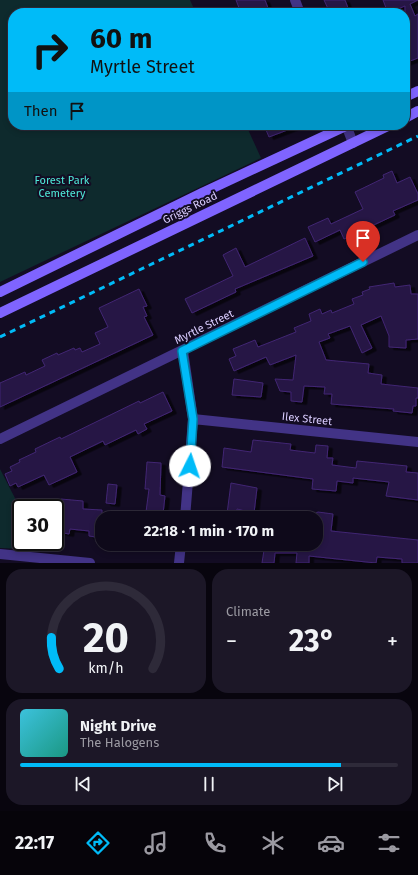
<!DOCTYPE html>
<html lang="en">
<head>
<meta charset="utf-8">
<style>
  :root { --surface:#0e091a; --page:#1c1727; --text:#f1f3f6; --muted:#9b9aa2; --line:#2e2a39; --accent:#00bbf8 }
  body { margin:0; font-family:"Fira Sans",sans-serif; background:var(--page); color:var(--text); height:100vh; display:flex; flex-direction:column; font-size:15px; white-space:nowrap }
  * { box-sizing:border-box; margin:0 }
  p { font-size:13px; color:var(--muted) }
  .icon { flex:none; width:22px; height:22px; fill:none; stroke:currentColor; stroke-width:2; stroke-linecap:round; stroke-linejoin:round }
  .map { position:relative; height:563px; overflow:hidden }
  .side { display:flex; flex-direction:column; gap:6px; padding:6px; background:#08050e; flex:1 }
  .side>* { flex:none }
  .banner { position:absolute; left:8px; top:8px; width:402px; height:122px; border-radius:16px; box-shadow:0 2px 6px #0003,0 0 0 1px var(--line); background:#00bbf8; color:#111; overflow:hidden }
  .speed { position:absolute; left:12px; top:499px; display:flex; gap:8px; font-size:20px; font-weight:700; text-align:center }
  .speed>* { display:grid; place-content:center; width:52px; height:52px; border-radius:50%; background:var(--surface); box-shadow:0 2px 6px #0003,0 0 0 1px var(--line); line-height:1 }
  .speed .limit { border:2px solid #111; border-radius:6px; background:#fff; color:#111 }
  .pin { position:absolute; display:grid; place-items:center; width:34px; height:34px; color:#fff; margin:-41px -17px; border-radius:50% 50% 50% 0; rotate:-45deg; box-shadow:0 0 4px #0007 }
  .pin .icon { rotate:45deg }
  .me { position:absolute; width:44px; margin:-22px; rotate:4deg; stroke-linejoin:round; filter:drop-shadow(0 0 3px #0008) }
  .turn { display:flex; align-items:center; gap:14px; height:84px; padding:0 16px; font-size:18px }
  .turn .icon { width:52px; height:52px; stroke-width:2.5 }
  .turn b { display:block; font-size:28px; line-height:34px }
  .then { display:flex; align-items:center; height:38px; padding:0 16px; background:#0003; gap:8px; font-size:15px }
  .big { font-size:30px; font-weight:700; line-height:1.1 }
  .side .card { flex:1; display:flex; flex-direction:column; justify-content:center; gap:6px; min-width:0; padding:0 14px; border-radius:16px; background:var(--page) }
  .side .dial { align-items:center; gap:0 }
  .dial svg { height:104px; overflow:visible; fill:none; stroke:var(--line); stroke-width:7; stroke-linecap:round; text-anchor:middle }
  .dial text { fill:var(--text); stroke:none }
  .song { display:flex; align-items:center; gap:12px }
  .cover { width:48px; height:48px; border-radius:6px; background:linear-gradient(135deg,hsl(190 70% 55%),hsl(170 70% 35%)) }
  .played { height:4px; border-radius:2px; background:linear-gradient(90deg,var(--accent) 85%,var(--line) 85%) }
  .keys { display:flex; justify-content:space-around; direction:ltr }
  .heat { display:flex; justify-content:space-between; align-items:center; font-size:22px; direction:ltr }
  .side .tiles { flex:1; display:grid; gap:6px; grid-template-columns:1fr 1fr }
  .card:last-child { grid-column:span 2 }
  .trip { position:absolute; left:95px; top:511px; width:228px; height:40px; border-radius:16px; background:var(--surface); box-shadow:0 2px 6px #0003,0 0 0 1px var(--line); font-weight:700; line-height:40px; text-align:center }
  .menu { display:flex; height:64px; justify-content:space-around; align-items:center; background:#06040a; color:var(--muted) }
  .menu .icon { width:28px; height:28px }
  .menu .active { color:var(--accent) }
  .menu b { font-size:18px; color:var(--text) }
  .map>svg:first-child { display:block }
  .green { fill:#0e2a2d }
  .building { fill:#271645; stroke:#412673; filter:url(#shadow) }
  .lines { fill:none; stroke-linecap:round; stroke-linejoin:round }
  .minor { stroke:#423386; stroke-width:10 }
  .secondary { stroke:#7f64ff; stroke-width:10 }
  .rail { stroke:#00bbf8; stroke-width:3; stroke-dasharray:6 5; stroke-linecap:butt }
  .route-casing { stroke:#007aa1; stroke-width:10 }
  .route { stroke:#00bbf8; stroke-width:7 }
  .labels { text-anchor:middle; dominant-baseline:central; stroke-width:4; stroke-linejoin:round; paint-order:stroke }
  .park-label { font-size:11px; fill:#4fe9d9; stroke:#130c23 }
  .street-label { font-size:11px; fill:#dacdff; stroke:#130c23 }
</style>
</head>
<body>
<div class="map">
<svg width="418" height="563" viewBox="0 0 418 563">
  <defs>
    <filter id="shadow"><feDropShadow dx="4.5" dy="2.5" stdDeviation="0" flood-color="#0009"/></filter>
  </defs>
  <rect width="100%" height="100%" fill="#130c23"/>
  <path class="green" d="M0,0h190l6,13h-183v112h233l15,33 -261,124z
    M0,469l17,33 3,47 -20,-1z"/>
  <path class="building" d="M236,0h29l3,8 -12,5h-15z
    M324,0h21l5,13h-20z
    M383,0h35l-8,4 5,12 3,-2v44l-13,5v-57l-17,7z
    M264,125h34v1l-29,11z
    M392,171l5,12 13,-6 8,17v6l-25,11 2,4 -51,24 -4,-9 -25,12 -7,-15 20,-9 3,6 32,-15 -8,-17 29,-14 -1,-3z
    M305,238l8,18 -78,33 1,3 -44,21 -7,-14 48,-23 -10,-21 13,-7 9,19z
    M394,283l1,4 15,-2 1,9h7v45l-12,1v8l-17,-1v-11l-8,-20 -20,9 11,23 -10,5 -12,-27 -22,8 2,4 -11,4 7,18 43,4 -1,9 14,2 -1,9 37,4v10h-2v8h-3l-1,7 -19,-2 1,-2 -63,-5 1,-10h-8l1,-7 -21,-1 -2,16 -11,-1v-9l-11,-1 -5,-12 18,1 3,-25 -26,10 -4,-8 -32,14 -5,-12 7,-3 -3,-7 22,-9 3,7 38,-15 -2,-4 17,-7 -2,-7 11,-5 2,5 9,-4 1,3 22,-9 -2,-5 11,-4 -1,-3 8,-3 -1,-2z
    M139,289l8,17 -4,1 4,9 -3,1 9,18 -153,72v-24l25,-11 1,3 19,-9 -3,-6 15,-7 1,2 16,-7 1,2 5,-2 2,4 18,-8 -5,-11 13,-6 -9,-19z
    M234,379l29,4 -2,14 -29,-2z
    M163,392l9,19 -28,13 3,5 -9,5 -2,-4 -31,15 -2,-4 -33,16 7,15 -28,13 -5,-10 -26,12 -2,-4 -6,3 -5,-12 7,-3 -2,-4 10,-5 -1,-2 17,-8 -1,-3 25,-12 1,2 78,-38 1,2z
    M253,440l38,4 -1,6 25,3 1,-8 12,1 -1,12h6l-1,7 24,3 1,-7 50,5 -1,6 12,1v27l-32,-4 3,-14 -36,-4v5l-16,-2 -1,10 -24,-2 1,-10 -91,-12 2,-19 27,4z
    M147,462l14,1 -1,32 5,1 -2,18 -17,-2 3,-23h-4z
    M231,483l26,5 -3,25 -17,-4 -1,6 -9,-1z
    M108,484l9,1 -2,19 -9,-1z
    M61,499l22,2v8l19,1v28l-13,-2v-5l-19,-2 -1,5 -11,-2z
    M318,512l15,2 -2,17 87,9v23h-16v-4l-25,-2 -1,6 -67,-7v7h-13l1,-10h-22l-1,10h-12l3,-19h51v-31z"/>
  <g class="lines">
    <path class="minor" d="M295,0l5,13
      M346,125l7,18
      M183,351l10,68 -8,99
      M193,419l225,23
      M0,439l418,-204
      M0,554l90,9
      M179,563l2,-19"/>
    <path class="secondary" d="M405,97l13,-6
      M405,118l13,-7
      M0,292l202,-99 146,-68
      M0,313l390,-188"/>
    <path class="rail" d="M0,337l418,-201"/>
  </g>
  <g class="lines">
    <defs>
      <path id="route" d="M190,466l3,-47 -11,-68 181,-89"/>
    </defs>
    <use href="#route" class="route-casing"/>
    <use href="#route" class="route"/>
  </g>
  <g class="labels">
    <g class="park-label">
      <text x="62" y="180">Forest Park<tspan x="62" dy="13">Cemetery</tspan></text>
    </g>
    <g class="street-label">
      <text transform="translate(190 208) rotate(-26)">Griggs Road</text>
      <text transform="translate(204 327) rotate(-26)">Myrtle Street</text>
      <text transform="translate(307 419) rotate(6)">Ilex Street</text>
    </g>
  </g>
</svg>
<div class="speed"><div class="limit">30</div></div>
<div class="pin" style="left:363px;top:262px;background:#d93025"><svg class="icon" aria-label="arrive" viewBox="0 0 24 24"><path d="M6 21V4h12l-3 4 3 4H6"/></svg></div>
<svg class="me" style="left:190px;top:466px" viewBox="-20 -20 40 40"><circle r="19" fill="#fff"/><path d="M0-13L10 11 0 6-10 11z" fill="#00bbf8"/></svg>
<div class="trip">22:18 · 1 min · 170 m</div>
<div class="banner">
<div class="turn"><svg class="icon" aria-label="right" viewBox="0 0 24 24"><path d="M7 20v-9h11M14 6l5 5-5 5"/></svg><div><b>60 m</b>Myrtle Street</div></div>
<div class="then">Then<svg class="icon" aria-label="arrive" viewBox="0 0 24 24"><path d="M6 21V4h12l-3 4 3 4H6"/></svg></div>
</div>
</div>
<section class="side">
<div class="tiles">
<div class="card dial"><svg viewBox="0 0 100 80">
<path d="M14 69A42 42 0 1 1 86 69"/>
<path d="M14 69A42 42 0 0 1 8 45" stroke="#00bbf8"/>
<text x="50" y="56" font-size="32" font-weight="700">20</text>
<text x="50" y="72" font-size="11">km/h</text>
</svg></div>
<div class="card"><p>Climate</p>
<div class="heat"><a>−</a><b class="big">23°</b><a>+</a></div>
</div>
<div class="card">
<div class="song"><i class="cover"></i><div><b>Night Drive</b><p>The Halogens</p></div></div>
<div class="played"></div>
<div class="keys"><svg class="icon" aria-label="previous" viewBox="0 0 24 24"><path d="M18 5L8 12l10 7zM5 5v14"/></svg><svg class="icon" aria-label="pause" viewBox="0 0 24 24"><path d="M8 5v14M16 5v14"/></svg><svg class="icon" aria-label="next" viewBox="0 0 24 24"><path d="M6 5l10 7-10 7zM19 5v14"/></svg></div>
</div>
</div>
</section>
<nav class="menu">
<b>22:17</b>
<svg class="icon active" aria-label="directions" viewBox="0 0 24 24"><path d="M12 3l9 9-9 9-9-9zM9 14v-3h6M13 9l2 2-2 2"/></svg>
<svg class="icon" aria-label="music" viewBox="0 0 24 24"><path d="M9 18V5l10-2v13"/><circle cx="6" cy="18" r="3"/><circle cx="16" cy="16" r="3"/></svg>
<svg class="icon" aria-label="phone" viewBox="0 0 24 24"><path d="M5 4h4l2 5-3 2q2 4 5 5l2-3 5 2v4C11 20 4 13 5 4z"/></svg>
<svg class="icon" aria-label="climate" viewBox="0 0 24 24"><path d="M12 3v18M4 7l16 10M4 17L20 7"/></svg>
<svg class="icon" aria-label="car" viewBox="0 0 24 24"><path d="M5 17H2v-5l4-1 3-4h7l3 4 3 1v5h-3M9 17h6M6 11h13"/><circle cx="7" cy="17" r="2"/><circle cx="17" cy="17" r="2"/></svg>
<svg class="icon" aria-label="filters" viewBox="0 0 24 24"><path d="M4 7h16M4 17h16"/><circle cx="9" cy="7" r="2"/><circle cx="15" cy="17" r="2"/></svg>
</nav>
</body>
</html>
